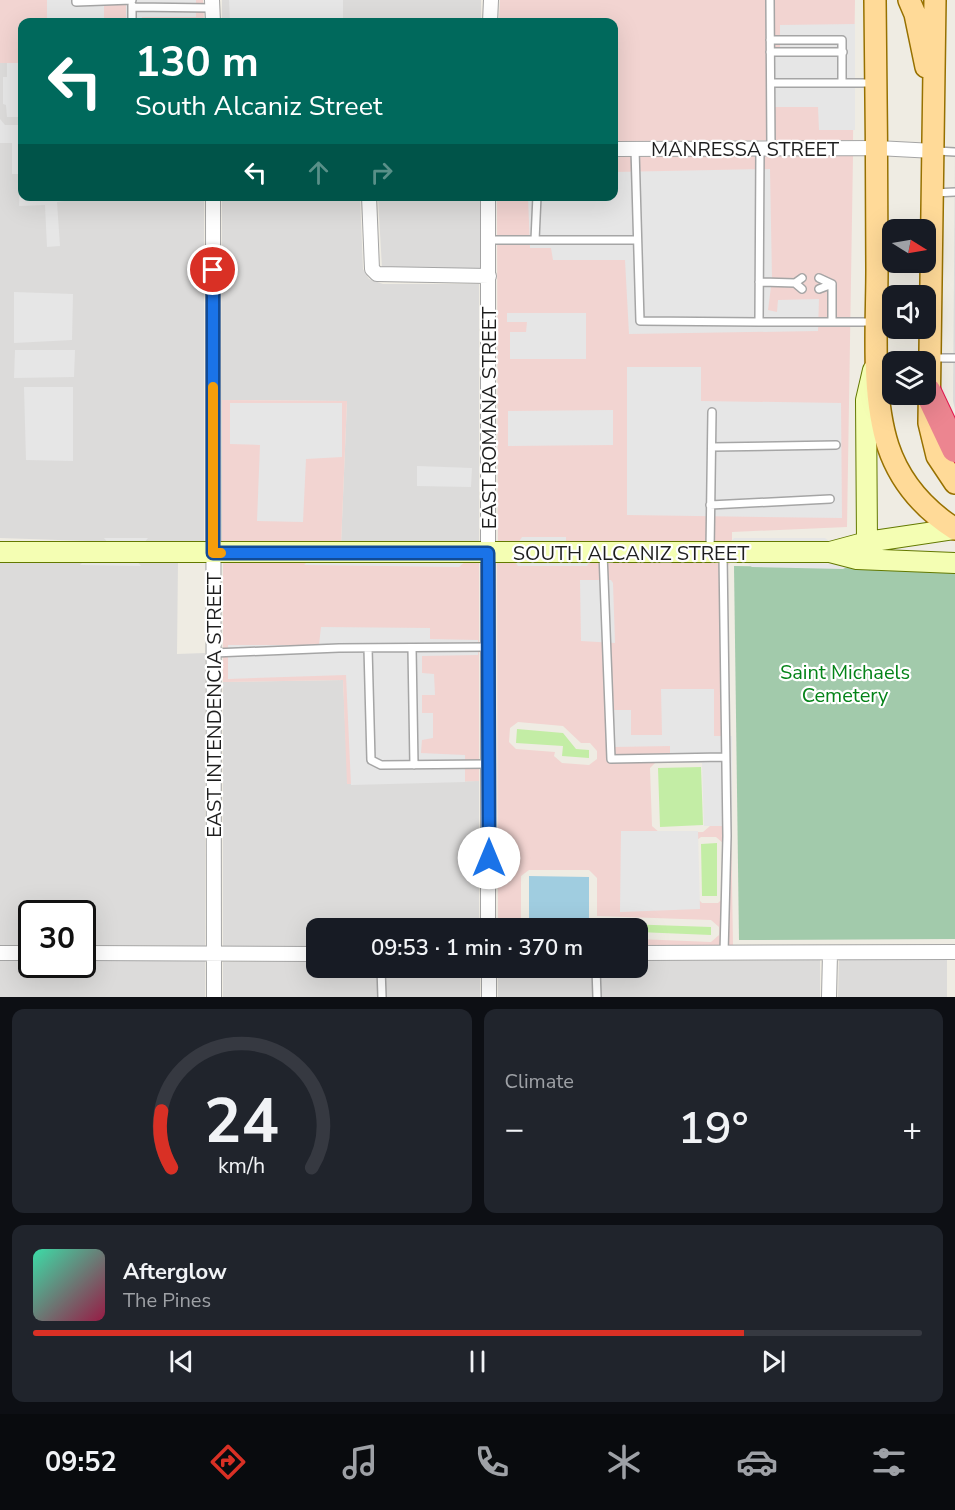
<!DOCTYPE html>
<html lang="en">
<head>
<meta charset="utf-8">
<style>
  :root { --surface:#171b24; --page:#20242c; --text:#f1f3f6; --muted:#9ea1a6; --line:#363941; --accent:#d93025 }
  body { margin:0; font-family:"Nunito Sans",sans-serif; background:var(--page); color:var(--text); height:100vh; display:flex; flex-direction:column; font-size:22px; white-space:nowrap }
  * { box-sizing:border-box; margin:0 }
  p { font-size:20px; color:var(--muted) }
  .icon { flex:none; width:33px; height:33px; fill:none; stroke:currentColor; stroke-width:2; stroke-linecap:round; stroke-linejoin:round }
  .map { position:relative; height:997px; overflow:hidden }
  .side { display:flex; flex-direction:column; gap:12px; padding:12px; background:#0d0f14; flex:1 }
  .side>* { flex:none }
  .top-card { position:absolute; left:18px; top:18px; width:600px; height:183px; border-radius:12px; box-shadow:0 6px 24px #0002; background:#00695c; color:#fff; overflow:hidden }
  .needle { width:39px; rotate:101deg }
  .buttons { position:absolute; left:882px; top:219px; display:grid; gap:12px }
  .buttons a { display:grid; place-items:center; width:54px; height:54px; border-radius:12px; background:var(--surface); box-shadow:0 6px 24px #0002; font-size:30px }
  .speed { position:absolute; left:18px; top:900px; display:flex; gap:12px; font-size:30px; font-weight:700; text-align:center }
  .speed>* { display:grid; place-content:center; width:78px; height:78px; border-radius:50%; background:var(--surface); box-shadow:0 6px 24px #0002; line-height:1 }
  .speed .limit { border:3px solid #111; border-radius:9px; background:#fff; color:#111 }
  .pin { position:absolute; display:grid; place-items:center; width:51px; height:51px; color:#fff; margin:-26px; border:3px solid #fff; border-radius:50%; box-shadow:0 2px 6px #0007 }
  .me { position:absolute; width:66px; margin:-33px; rotate:0deg; stroke-linejoin:round; filter:drop-shadow(0 0 4px #0008) }
  .turn { display:flex; align-items:center; gap:21px; height:126px; padding:0 18px; font-size:27px }
  .turn .icon { width:78px; height:78px; stroke-width:2.5 }
  .turn b { display:block; font-size:42px; line-height:51px }
  .lanes { display:flex; align-items:center; height:57px; padding:0 18px; background:#0003; justify-content:center; gap:30px; direction:ltr }
  .lanes .off { opacity:.35 }
  .big { font-size:45px; font-weight:600; line-height:1.1 }
  .side .tile { flex:1; display:flex; flex-direction:column; justify-content:center; gap:9px; min-width:0; padding:0 21px; border-radius:12px; background:var(--page) }
  .side .dial { align-items:center; gap:0 }
  .dial svg { height:156px; overflow:visible; fill:none; stroke:var(--line); stroke-width:7; stroke-linecap:round; text-anchor:middle }
  .dial text { fill:var(--text); stroke:none }
  .song { display:flex; align-items:center; gap:18px }
  .cover { width:72px; height:72px; border-radius:9px; background:linear-gradient(135deg,hsl(160 70% 55%),hsl(340 70% 35%)) }
  .played { height:6px; border-radius:3px; background:linear-gradient(90deg,var(--accent) 80%,var(--line) 80%) }
  .keys { display:flex; justify-content:space-around; direction:ltr }
  .heat { display:flex; justify-content:space-between; align-items:center; font-size:33px; direction:ltr }
  .side .tiles { flex:1; display:grid; gap:12px; grid-template-columns:1fr 1fr }
  .tile:last-child { grid-column:span 2 }
  .trip { position:absolute; left:306px; top:918px; width:342px; height:60px; border-radius:12px; background:var(--surface); box-shadow:0 6px 24px #0002; font-weight:600; line-height:60px; text-align:center }
  .tab-bar { display:flex; height:96px; justify-content:space-around; align-items:center; background:#090b0e; color:var(--muted) }
  .tab-bar .icon { width:42px; height:42px }
  .tab-bar .current { color:var(--accent) }
  .tab-bar b { font-size:27px; color:var(--text) }
  .map>svg:first-child { display:block }
  .residential { fill:#dcdbda }
  .commercial { fill:#f2d4d1; fill-rule:evenodd }
  .grass { fill:#c3eda5 }
  .cemetery { fill:#a2caab }
  .parking { fill:#e6e6e6 }
  .water { fill:#a0cde0 }
  .lines { fill:none; stroke-linecap:round; stroke-linejoin:round }
  .lane-casing { stroke:#a5a5a5; stroke-width:10 }
  .street-casing { stroke:#a5a5a5; stroke-width:16 }
  .secondary-casing { stroke:#637900; stroke-width:22 }
  .primary-casing { stroke:#977100; stroke-width:24 }
  .highway-casing { stroke:#e5184f; stroke-width:28 }
  .lane { stroke:#fff; stroke-width:7 }
  .street { stroke:#fff; stroke-width:14 }
  .secondary { stroke:#f4feb3; stroke-width:20 }
  .primary { stroke:#ffda98; stroke-width:21 }
  .highway { stroke:#ec8590; stroke-width:26 }
  .route-casing { stroke:#114b97; stroke-width:15 }
  .route { stroke:#1a73e8; stroke-width:10 }
  .slow { stroke:#f59e0b; stroke-width:10 }
  .labels { text-anchor:middle; dominant-baseline:central; stroke-width:4.5; stroke-linejoin:round; paint-order:stroke }
  .street-label { font-size:20px; fill:#1e1e1e; stroke:#fff }
  .park-label { font-size:20px; fill:#048318; stroke:#fff }
</style>
</head>
<body>
<div class="map">
<svg width="955" height="997" viewBox="0 0 955 997">
  <rect width="100%" height="100%" fill="#efece3"/>
  <path class="residential" d="M222,0h259v22h-259z
    M0,63h22v133l182,1v348l-204,-7z
    M955,150v260l-2,-9z
    M222,197h138l3,72 6,10 14,5h96v261h-138l6,-144 -125,-1z
    M378,197h102v71h-98z
    M0,560l178,1 -1,93 28,-1v293l-122,-1 -1,-31h-50l-1,31h-31z
    M343,680l5,104 131,-3v147h-163v18h-93v-264z
    M820,960v37h-322v-29h140v-7z
    M839,960h108v37h-109z
    M0,961h31l1,3h50l1,-3h122v36h-205z
    M316,961v7h164v29h-257v-35z"/>
  <path class="commercial" d="M0,0h203l1,22h-182v41h-22z
    M500,0h355l-2,140 -239,1v-119h-115z
    M853,156l-6,371 -115,5v13h-234l-1,-348 117,-1v-39z
    M222,400l125,1 -6,144h-119z
    M223,561h256v220l-132,3 -4,-104 -120,2z
    M497,561h235l-5,5 6,379h-95v-6l73,3 8,-7v-8l-8,-7 -114,-4v-38l-8,-8h-60l-8,6v48l5,4h-28zM518,722l45,4 18,17h9l7,8v8l-8,6 -27,-2 -8,-7 1,-4 -39,-3 -7,-7 1,-14zM700,760l9,7 1,59 -7,6 -43,1 -8,-7 -2,-58 7,-7zM701,837h15l8,7 1,52 -7,7h-16l-8,-8 -1,-52z"/>
  <path class="grass" d="M517,729l46,4 13,16 13,1v8l-27,-2 1,-10 -47,-3z
    M701,767l2,58 -43,2 -2,-59z
    M717,843v53h-15l-1,-52z
    M596,923l115,4v8l-73,-3v-4h-42z"/>
  <path class="cemetery" d="M734,566l221,4v369l-216,1z"/>
  <path class="parking" d="M47,0h57v22h-57z
    M126,0h70v17h-54l-1,5h-15z
    M229,0h114v22h-113z
    M855,24v106h-36l-1,-23h-46v-58h8v-24z
    M7,63h15v54h-15l-1,-12 -3,-1v-27h4z
    M0,119l5,6h17v49h-10v-31h-12z
    M770,169l2,110 -4,31 9,2 1,-12 41,-1 -1,32 -189,3 -4,-74h-72l-2,-12h-21l-2,-51 86,-1v-24z
    M20,177h2v19l41,1 1,4 -7,1 3,44 -13,1 -2,-42 -26,1z
    M14,292l59,2 -1,46 -58,3z
    M507,313h79v46h-76v-27h16l1,-10h-20z
    M15,350h60l-1,27 -60,1z
    M627,367h74v34l140,2 1,115 -215,-3z
    M24,387h49v74l-47,-1z
    M230,403h112v54l-36,2 -3,63 -46,-1 3,-76 -30,-1z
    M613,410v35l-105,1v-35z
    M417,466l55,2 -1,19 -54,-1z
    M522,537h44v6h-48z
    M104,538h44l-5,6 -35,-1z
    M734,538h91l8,6 -104,-1z
    M741,559l110,6 -8,4 -91,-2z
    M85,560h51l5,6 -61,-1z
    M309,560l157,1 -7,6 -155,-2z
    M591,560l-4,6h-69l-4,-5z
    M580,580h31l2,3 2,60 -34,-2z
    M321,627l109,1v11l48,1v15l-56,1v17l12,1 1,21h-13v18h11v25l-11,2 -1,13 44,2v27l-114,3 -5,-110 -118,4v-34h91z
    M661,689h53v47h18v90h-28l-2,-63h-32v-17l-56,1 -1,-37h18v25h31z
    M621,831h77l2,78 -80,3z"/>
  <path class="water" d="M529,876l60,1v48h-60z"/>
  <g class="lines">
    <defs>
      <path id="lane" d="M76,0v2l56,-2
        M770,0l1,149
        M133,7l80,1
        M132,22v-17
        M770,40h72v43
        M770,52h73
        M771,83h103
        M635,149l5,172 119,1
        M760,149l-1,173h115
        M937,151l18,1
        M934,193l21,-1
        M489,240h148
        M535,240l2,-44
        M819,278l13,6
        M759,282l36,1 7,-5
        M795,283l7,6
        M832,284v38
        M819,289l13,-5
        M934,358h21
        M712,447l124,-2
        M710,505l120,-6
        M710,551l2,-139
        M603,553l8,206 114,-2
        M723,555l4,281 -3,117
        M368,648l3,112 10,5 108,-1
        M412,648l2,117
        M214,653l125,-5 149,-1
        M381,968l1,29
        M596,968l1,29"/>
      <path id="street" d="M212,0l1,22
        M490,22l1,-22
        M614,149l263,-1 57,3
        M213,196l1,801
        M369,196l3,73 5,5 112,2
        M488,196v732
        M0,953h32
        M82,953l234,1
        M638,953l317,-1
        M489,968v29
        M829,997l1,-44"/>
      <path id="secondary" d="M867,542l-1,-142 7,-30
        M0,552h830l37,-10 88,-13
        M830,552l27,7 98,4"/>
      <path id="primary" d="M875,0c1,90 2,179 2,269 0,55 -6,124 11,177 12,36 36,63 67,83
        M909,0l6,14 11,53
        M935,0l-6,423 8,33 18,27"/>
      <path id="highway" d="M928,392l27,57"/>
    </defs>
    <use href="#lane" class="lane-casing"/>
    <use href="#street" class="street-casing"/>
    <use href="#secondary" class="secondary-casing"/>
    <use href="#primary" class="primary-casing"/>
    <use href="#highway" class="highway-casing"/>
    <use href="#lane" class="lane"/>
    <use href="#street" class="street"/>
    <use href="#secondary" class="secondary"/>
    <use href="#primary" class="primary"/>
    <use href="#highway" class="highway"/>
  </g>
  <g class="lines">
    <defs>
      <path id="route" d="M213,270v283h275l1,305"/>
    </defs>
    <use href="#route" class="route-casing"/>
    <use href="#route" class="route"/>
    <path class="slow" d="M213,387v166h8"/>
  </g>
  <g class="labels">
    <g class="street-label">
      <text x="745" y="149">MANRESSA STREET</text>
      <text transform="translate(489 418) rotate(-90)">EAST ROMANA STREET</text>
      <text x="631" y="553">SOUTH ALCANIZ STREET</text>
      <text transform="translate(214 705) rotate(-90)">EAST INTENDENCIA STREET</text>
    </g>
    <g class="park-label">
      <text x="845" y="672">Saint Michaels<tspan x="845" dy="23">Cemetery</tspan></text>
    </g>
  </g>
</svg>
<div class="buttons">
<a><svg class="needle" viewBox="-14 -14 28 28"><path d="M0-13l5 13h-10z" fill="#e53935"/><path d="M0 13l5-13h-10z" fill="#9ea1a6"/></svg></a>
<a><svg class="icon" aria-label="sound" viewBox="0 0 24 24"><path d="M4 9h4l5-4v14l-5-4H4zM17 9q2 3 0 6"/></svg></a>
<a><svg class="icon" aria-label="layers" viewBox="0 0 24 24"><path d="M12 4l9 5-9 5-9-5zM3 14l9 5 9-5"/></svg></a>
</div>
<div class="speed"><div class="limit">30</div></div>
<div class="pin" style="left:213px;top:270px;background:#d93025"><svg class="icon" aria-label="arrive" viewBox="0 0 24 24"><path d="M6 21V4h12l-3 4 3 4H6"/></svg></div>
<svg class="me" style="left:489px;top:858px" viewBox="-20 -20 40 40"><circle r="19" fill="#fff"/><path d="M0-13L10 11 0 6-10 11z" fill="#1a73e8"/></svg>
<div class="trip">09:53 · 1 min · 370 m</div>
<div class="top-card">
<div class="turn"><svg class="icon" aria-label="left" viewBox="0 0 24 24"><path d="M17 20v-9H6M10 6l-5 5 5 5"/></svg><div><b>130 m</b>South Alcaniz Street</div></div>
<div class="lanes"><svg class="icon" aria-label="left" viewBox="0 0 24 24"><path d="M17 20v-9H6M10 6l-5 5 5 5"/></svg><svg class="icon off" aria-label="ahead" viewBox="0 0 24 24"><path d="M12 20V5M6 11l6-6 6 6"/></svg><svg class="icon off" aria-label="right" viewBox="0 0 24 24"><path d="M7 20v-9h11M14 6l5 5-5 5"/></svg></div>
</div>
</div>
<section class="side">
<div class="tiles">
<div class="tile dial"><svg viewBox="0 0 100 80">
<path d="M14 69A42 42 0 1 1 86 69"/>
<path d="M14 69A42 42 0 0 1 9 40" stroke="#d93025"/>
<text x="50" y="56" font-size="32" font-weight="700">24</text>
<text x="50" y="72" font-size="11">km/h</text>
</svg></div>
<div class="tile"><p>Climate</p>
<div class="heat"><a>−</a><b class="big">19°</b><a>+</a></div>
</div>
<div class="tile">
<div class="song"><i class="cover"></i><div><b>Afterglow</b><p>The Pines</p></div></div>
<div class="played"></div>
<div class="keys"><svg class="icon" aria-label="previous" viewBox="0 0 24 24"><path d="M18 5L8 12l10 7zM5 5v14"/></svg><svg class="icon" aria-label="pause" viewBox="0 0 24 24"><path d="M8 5v14M16 5v14"/></svg><svg class="icon" aria-label="next" viewBox="0 0 24 24"><path d="M6 5l10 7-10 7zM19 5v14"/></svg></div>
</div>
</div>
</section>
<nav class="tab-bar">
<b>09:52</b>
<svg class="icon current" aria-label="directions" viewBox="0 0 24 24"><path d="M12 3l9 9-9 9-9-9zM9 14v-3h6M13 9l2 2-2 2"/></svg>
<svg class="icon" aria-label="music" viewBox="0 0 24 24"><path d="M9 18V5l10-2v13"/><circle cx="6" cy="18" r="3"/><circle cx="16" cy="16" r="3"/></svg>
<svg class="icon" aria-label="phone" viewBox="0 0 24 24"><path d="M5 4h4l2 5-3 2q2 4 5 5l2-3 5 2v4C11 20 4 13 5 4z"/></svg>
<svg class="icon" aria-label="climate" viewBox="0 0 24 24"><path d="M12 3v18M4 7l16 10M4 17L20 7"/></svg>
<svg class="icon" aria-label="car" viewBox="0 0 24 24"><path d="M5 17H2v-5l4-1 3-4h7l3 4 3 1v5h-3M9 17h6M6 11h13"/><circle cx="7" cy="17" r="2"/><circle cx="17" cy="17" r="2"/></svg>
<svg class="icon" aria-label="filters" viewBox="0 0 24 24"><path d="M4 7h16M4 17h16"/><circle cx="9" cy="7" r="2"/><circle cx="15" cy="17" r="2"/></svg>
</nav>
</body>
</html>
